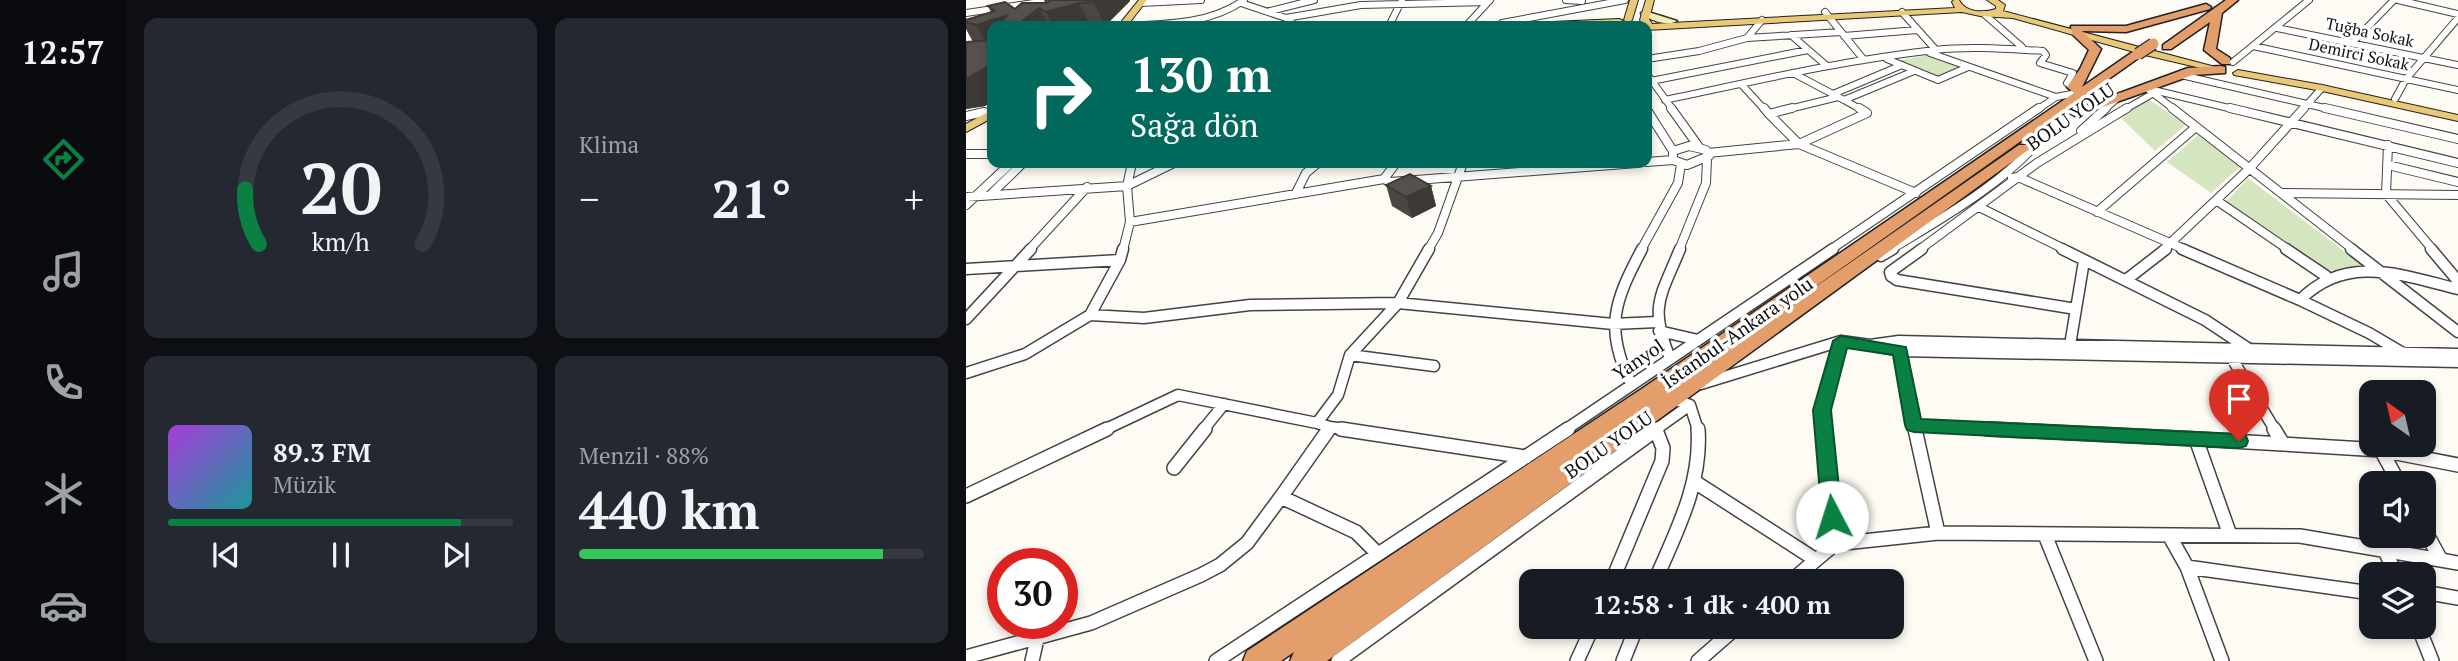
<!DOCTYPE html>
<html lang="tr">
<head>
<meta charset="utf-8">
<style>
  :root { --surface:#171b24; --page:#242831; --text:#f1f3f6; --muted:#9ea1a6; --line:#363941; --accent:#0b8043 }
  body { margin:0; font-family:"PT Serif",serif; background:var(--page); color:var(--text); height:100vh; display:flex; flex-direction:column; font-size:26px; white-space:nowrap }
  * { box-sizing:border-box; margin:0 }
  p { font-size:23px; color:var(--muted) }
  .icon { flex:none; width:38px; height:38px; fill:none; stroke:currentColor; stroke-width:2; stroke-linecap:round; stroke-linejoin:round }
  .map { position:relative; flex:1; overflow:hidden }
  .sheet { display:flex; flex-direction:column; gap:18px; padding:18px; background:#0d0f14; width:840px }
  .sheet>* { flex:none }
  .guide { position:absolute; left:21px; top:21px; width:665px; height:147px; border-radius:14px; box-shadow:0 4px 10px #0003; background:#00695c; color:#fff; overflow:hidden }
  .needle { width:46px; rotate:326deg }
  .buttons { position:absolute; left:1393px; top:380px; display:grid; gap:14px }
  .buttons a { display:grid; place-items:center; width:77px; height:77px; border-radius:14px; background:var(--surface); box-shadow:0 4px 10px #0003; font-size:35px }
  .speed { position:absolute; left:21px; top:548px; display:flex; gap:14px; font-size:35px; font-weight:700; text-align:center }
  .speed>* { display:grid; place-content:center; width:91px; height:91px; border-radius:50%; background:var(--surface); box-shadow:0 4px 10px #0003; line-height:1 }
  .speed .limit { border:10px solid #d22; background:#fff; color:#111 }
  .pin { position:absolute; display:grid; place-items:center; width:60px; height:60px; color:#fff; margin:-72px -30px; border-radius:50% 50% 50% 0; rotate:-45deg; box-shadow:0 0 7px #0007 }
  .pin .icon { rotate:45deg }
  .me { position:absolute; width:77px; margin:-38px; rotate:355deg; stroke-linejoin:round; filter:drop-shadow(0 0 5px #0008) }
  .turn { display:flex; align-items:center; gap:24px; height:147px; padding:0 28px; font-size:32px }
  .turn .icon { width:91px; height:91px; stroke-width:2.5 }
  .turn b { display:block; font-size:49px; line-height:60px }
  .big { font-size:52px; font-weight:700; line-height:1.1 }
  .sheet .card { flex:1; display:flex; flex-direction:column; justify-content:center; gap:10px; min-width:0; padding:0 24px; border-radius:14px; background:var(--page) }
  .sheet .dial { align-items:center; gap:0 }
  .dial svg { height:182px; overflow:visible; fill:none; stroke:var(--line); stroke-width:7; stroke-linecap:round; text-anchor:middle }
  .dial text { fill:var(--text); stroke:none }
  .song { display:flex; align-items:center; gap:21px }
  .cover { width:84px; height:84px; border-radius:10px; background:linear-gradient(135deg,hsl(280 70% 55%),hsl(180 70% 35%)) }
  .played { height:7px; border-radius:4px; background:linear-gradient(90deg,var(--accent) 85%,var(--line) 85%) }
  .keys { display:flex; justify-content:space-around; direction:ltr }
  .heat { display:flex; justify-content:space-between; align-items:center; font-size:38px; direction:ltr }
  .charge { height:10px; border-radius:5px; background:linear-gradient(90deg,#34c759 88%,var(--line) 0) }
  .sheet .tiles { flex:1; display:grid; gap:18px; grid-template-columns:repeat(2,1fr) }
  .trip { position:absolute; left:553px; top:569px; width:385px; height:70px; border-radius:14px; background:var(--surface); box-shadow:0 4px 10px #0003; font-weight:700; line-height:70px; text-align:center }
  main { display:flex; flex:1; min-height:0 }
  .dock { display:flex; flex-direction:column; width:126px; justify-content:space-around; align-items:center; background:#090b0e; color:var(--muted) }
  .dock .icon { width:49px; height:49px }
  .dock .current { color:var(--accent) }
  .dock b { font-size:32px; color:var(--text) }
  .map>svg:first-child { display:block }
  .green { fill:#d5e5c0 }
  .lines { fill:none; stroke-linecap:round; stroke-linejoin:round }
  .street-far3-casing { stroke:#434343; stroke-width:8 }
  .street-far2-casing { stroke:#434343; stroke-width:10 }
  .street-far1-casing { stroke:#434343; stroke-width:13 }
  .street-casing { stroke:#434343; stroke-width:16 }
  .secondary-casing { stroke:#323232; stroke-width:3 }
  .primary-casing { stroke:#212121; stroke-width:2 }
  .highway-casing { stroke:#212121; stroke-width:3 }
  .street-far3 { stroke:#fff; stroke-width:6 }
  .street-far2 { stroke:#fff; stroke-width:8 }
  .street-far1 { stroke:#fff; stroke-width:10 }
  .street { stroke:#fff; stroke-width:13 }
  .secondary { fill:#f6edb6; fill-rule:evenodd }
  .primary { fill:#e9c978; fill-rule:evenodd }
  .highway { fill:#e49e6b; fill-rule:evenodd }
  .highway-bridge-casing { stroke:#212121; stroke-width:13; stroke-linecap:butt }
  .highway-bridge { stroke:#e49e6b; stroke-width:11 }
  .wall { fill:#4b4642 }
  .shaded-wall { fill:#3d3936 }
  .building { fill:#57514d; stroke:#3d3936; stroke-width:2 }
  .route { fill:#0b8043; stroke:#07532c; stroke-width:2 }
  .labels { text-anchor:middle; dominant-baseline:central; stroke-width:7; stroke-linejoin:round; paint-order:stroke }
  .far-street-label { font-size:16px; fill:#101010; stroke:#fff }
  .street-label { font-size:19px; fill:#101010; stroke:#fff }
</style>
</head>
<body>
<main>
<nav class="dock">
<b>12:57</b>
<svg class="icon current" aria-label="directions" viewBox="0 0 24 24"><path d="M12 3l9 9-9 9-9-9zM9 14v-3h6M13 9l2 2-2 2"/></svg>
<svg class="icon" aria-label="music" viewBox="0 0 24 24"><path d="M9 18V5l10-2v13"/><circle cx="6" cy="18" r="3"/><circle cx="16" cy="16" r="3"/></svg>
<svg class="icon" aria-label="phone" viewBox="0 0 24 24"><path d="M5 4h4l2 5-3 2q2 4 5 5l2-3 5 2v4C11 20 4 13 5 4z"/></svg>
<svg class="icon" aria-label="climate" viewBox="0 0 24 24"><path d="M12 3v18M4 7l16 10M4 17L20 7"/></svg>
<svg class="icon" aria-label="car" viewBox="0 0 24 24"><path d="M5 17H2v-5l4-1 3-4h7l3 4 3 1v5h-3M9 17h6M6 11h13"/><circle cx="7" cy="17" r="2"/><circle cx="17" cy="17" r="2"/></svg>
</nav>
<section class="sheet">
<div class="tiles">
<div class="card dial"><svg viewBox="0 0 100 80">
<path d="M14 69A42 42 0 1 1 86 69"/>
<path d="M14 69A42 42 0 0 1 8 45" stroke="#0b8043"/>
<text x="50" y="56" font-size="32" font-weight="700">20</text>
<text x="50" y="72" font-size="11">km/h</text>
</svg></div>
<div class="card"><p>Klima</p>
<div class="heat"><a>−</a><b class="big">21°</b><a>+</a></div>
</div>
<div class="card">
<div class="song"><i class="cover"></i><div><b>89.3 FM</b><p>Müzik</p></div></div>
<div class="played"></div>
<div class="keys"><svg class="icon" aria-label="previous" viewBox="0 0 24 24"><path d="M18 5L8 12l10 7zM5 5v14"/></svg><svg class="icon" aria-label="pause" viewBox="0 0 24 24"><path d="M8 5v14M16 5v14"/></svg><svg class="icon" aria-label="next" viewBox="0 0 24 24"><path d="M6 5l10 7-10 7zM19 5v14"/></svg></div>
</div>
<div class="card"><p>Menzil · 88%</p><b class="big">440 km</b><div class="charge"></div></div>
</div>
</section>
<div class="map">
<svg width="1492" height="661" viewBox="0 0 1492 661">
  <rect width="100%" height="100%" fill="#fefbf4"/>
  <path class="green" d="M962,55l32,11 1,2 -21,10 -44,-17z
    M1181,98l39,27 -31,26 -34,-33z
    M1232,135l43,31 -30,27 -44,-31z
    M1282,178l118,90 -42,3 -98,-69z"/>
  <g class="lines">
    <defs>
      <path id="street-far3" d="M600,0l16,1
        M1432,0l60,14
        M175,3l60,-3
        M275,3l45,15 10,8
        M304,11l44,-11
        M859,12l39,48
        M936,12l34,38
        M0,13l88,-13
        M1018,14l38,33
        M320,18l75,-13 127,-3
        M156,26c42,-2 87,-1 122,-26
        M423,26l13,-26
        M500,26l24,-26
        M534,26l2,-3 123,-23
        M1311,28l181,37
        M825,35l36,31
        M878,36l73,-6
        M781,38l94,-6
        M1386,43l42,-43
        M1287,46l205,44
        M964,53l126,44
        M681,59l52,-8 48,-13 15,-18
        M921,59l51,21 30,-13
        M1267,62l76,-62
        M827,73l51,27 70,-29
        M681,74l26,36
        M1215,75l152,35
        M685,81l157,-31
        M775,84l24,26
        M1183,89l88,21
        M1183,90l26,20
        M867,94l69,-29
        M1429,99l11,-20 52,-61
        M699,100c90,-19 179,-40 270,-50 36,-4 72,-1 108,1l3,4 -6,8 33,10 -6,10 6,4
        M878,100l18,10
        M819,110l53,-13
        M1071,110l19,-13 26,-5
        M1138,110l16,-14
        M1158,110l28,-16
        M1336,110l20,-22"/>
      <path id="street-far2" d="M705,108l28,39
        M798,108l5,6 23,-6
        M893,108l8,5 -68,31 117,49
        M1206,108l182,142
        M1264,108l228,55
        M1359,108l133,31
        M681,110l26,41
        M0,116l18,-4
        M1115,131l25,-23
        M1422,145l-2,49 47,56
        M723,146l17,4 3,6 -22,9 -14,-5v-9z
        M742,153l91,-9 -30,-30
        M0,154h26
        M681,162l26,-2
        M1422,165l70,17
        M1046,178l6,-1 168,73
        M418,179l12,-16
        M330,193l10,-20 12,-10
        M1315,193l177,2
        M24,195l33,-32
        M0,197l161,-11 47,-23
        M1250,200l73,50
        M0,205l45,-42
        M1013,207l87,43
        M1131,212l99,-85
        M164,222l254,-43 6,3 247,-19
        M63,250l58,-63
        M157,250l7,-28 -3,-36 5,-23
        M462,250l10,-17 25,-70
        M675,250l37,-67 3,-19
        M713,250l27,-67 1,-24
        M864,250l209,-142
        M924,250c57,-35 114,-66 157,-118
        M953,250l118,-87 90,-55
        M1197,250l86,-81 55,-61"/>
      <path id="street-far1" d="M956,249l-32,23 1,4 6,4 179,29
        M1096,249l143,71 44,29
        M1216,249l118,51c47,-47 101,-25 158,-11
        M1320,249l40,27
        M1385,249l107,83
        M1465,249l27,32
        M915,256l12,-7
        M0,269l154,-9
        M1160,280l40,-31
        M1334,300l69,33 34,20
        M124,315l54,3 106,-13 148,-2 215,21 44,-2
        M0,319l65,-70
        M693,331l39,9
        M934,344l15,86
        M1104,345l14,-84
        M1492,354l-559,-13 -29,4 30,6 558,11
        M384,355l84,11
        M1265,357l44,73
        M704,358c-21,-52 -10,-60 10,-109
        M0,373l59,-19 65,-39 30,-55 3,-11
        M665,384c-27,-56 -17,-82 11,-135
        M735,384l140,-43 29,4
        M724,405l8,25
        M948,425l109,5
        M364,427l-13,-4 21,-28 12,-40 48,-52 31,-54
        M138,430l74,-35 139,28
        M237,430l21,-26
        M362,430l2,-3 22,3
        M599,430l268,-181
        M689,430l35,-25 -20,-7
        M858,430l-2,-20 19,-69"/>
      <path id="street" d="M375,429l185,28
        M949,429l23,104
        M1022,429l208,10
        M1308,429l9,15 98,6
        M208,468l31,-39
        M729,482l121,78
        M1433,483l-18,-33 77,15
        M0,496l141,-67
        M315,497l48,-68
        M1079,535l51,126
        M1203,535l18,32 35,94
        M1264,535l-34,-96 87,5
        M869,544l103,-11 362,3 141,24 -17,-31
        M1419,551l11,23
        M1475,560l17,3
        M1221,567l184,26
        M646,581l50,-120 1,-13 -7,-18
        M689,581c21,-49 47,-97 43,-152
        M825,581l44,-37 -11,-115
        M1458,592l34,6
        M1452,626l14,35
        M0,657l125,-34 110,-48 19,-10 27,-22 34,-46 75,35 22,22
        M66,661l5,-22
        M250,661l352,-232
        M372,661l319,-232
        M611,661l16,-35
        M657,661l14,-35
        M732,661l40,-35"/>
      <path id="secondary" d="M679,11l32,10c-10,6 -25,-1 -35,-6l-1,-2z"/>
      <path id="primary" d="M173,0h8l-20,26h-9z
        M664,0h8l-6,20 -4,3 -4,-3z
        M680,0h8l-5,19 3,5 303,-16 -3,-6 2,-2h5c7,13 24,13 37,9v-3l-9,-6h11l7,5 -2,6 220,58 -5,3 -73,-17 -132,-37 -33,-2 -18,-4 -315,18 -7,-10z
        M653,19l3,1v4l-98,2 5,-3z
        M1272,70l84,15 136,30v6l-136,-30 -88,-16 -1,-2z
        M26,110v8l-26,14v-8z"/>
      <path id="highway" d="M1260,0h12l-16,13 -6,36 14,9v6h-8l-18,-14 6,-28 -39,27h-8v-4z
        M1240,4l5,3 -1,2 -84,23 -44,-1 19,18 -19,38 52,-36 10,3 -373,264 248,-173h10l2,3 -704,513h-37l4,-9 -13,9h-38l4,-10 396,-263 431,-295 -7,-6 13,-18 9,-19 -17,-16 -1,-8h55z
        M1255,66l4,1v6l-32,2 -113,40 -5,1 -7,-4 120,-44z"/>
    </defs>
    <use href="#street-far3" class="street-far3-casing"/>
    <use href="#street-far2" class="street-far2-casing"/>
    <use href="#street-far1" class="street-far1-casing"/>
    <use href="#street" class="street-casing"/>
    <use href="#secondary" class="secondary-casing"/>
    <use href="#primary" class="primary-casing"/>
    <use href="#highway" class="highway-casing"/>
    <use href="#street-far3" class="street-far3"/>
    <use href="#street-far2" class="street-far2"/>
    <use href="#street-far1" class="street-far1"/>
    <use href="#street" class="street"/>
    <use href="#secondary" class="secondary"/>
    <use href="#primary" class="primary"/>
    <use href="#highway" class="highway"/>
    <defs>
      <path id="highway-bridge" d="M1172,54l15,-10"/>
    </defs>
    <use href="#highway-bridge" class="highway-bridge-casing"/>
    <use href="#highway-bridge" class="highway-bridge"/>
  </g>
  <path class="wall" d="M78,0l86,1 -25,25h-113v75l-7,5 -19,3v-67h7l-7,-13v-11l1,1 24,-7 -3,-6 27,3 30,-6z
    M420,185l45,1 5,20 -24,12 -20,-12z"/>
  <path class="shaded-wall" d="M130,0h34v1l-25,25 -11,-24z
    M113,3l12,23h-37l-8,-14z
    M73,8l10,18h-57v28l-16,-29 32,-10z
    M26,64v37l-7,5 -19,3v-30z
    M465,186l5,20 -24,12 -6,-21z"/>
  <path class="building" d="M85,0h45l-2,2 -15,1 -33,9 -7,-4 -18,14 -22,2 9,-9 -32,10 -10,-3v-2l29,-9 -7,-5 17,-4 10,7 7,-6h25z
    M26,40v2l-4,4 4,-1v19l-26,15v-37z
    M444,174l21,12 -25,11 -20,-12z"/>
  <path class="route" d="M875,336l65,11 15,72 318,15 7,2 2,5 -2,5 -7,2 -325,-16 -7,-2 -2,-5 -12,-70 -46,-7 -16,62 11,107 -3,6 -7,2 -7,-2 -3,-6 -9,-107 20,-69z"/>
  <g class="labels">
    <g class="far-street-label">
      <text transform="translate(1404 32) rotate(12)">Tuğba Sokak</text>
      <text transform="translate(1393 54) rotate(12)">Demirci Sokak</text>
    </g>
    <g class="street-label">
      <text transform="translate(1104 116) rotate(-35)">BOLU YOLU</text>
      <text transform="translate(771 332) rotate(-35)">İstanbul-Ankara yolu</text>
      <text transform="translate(672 359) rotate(-34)">Yanyol</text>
      <text transform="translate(642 444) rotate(-35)">BOLU YOLU</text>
    </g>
  </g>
</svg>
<div class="buttons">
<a><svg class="needle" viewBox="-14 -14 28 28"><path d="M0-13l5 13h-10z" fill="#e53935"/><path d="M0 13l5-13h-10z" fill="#9ea1a6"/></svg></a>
<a><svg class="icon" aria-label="sound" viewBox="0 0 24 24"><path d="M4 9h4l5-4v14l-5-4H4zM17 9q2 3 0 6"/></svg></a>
<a><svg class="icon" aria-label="layers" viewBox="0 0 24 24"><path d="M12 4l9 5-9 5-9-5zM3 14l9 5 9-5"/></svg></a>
</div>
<div class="speed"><div class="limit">30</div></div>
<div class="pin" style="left:1273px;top:441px;background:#d93025"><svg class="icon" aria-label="arrive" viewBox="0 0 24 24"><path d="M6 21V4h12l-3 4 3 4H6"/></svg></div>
<svg class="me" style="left:866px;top:517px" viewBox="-20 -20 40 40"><circle r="19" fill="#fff"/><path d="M0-13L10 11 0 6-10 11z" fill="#0b8043"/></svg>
<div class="trip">12:58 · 1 dk · 400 m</div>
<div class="guide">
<div class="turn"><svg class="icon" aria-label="right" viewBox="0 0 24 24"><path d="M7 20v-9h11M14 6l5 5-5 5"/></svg><div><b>130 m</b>Sağa dön</div></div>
</div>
</div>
</main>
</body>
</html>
